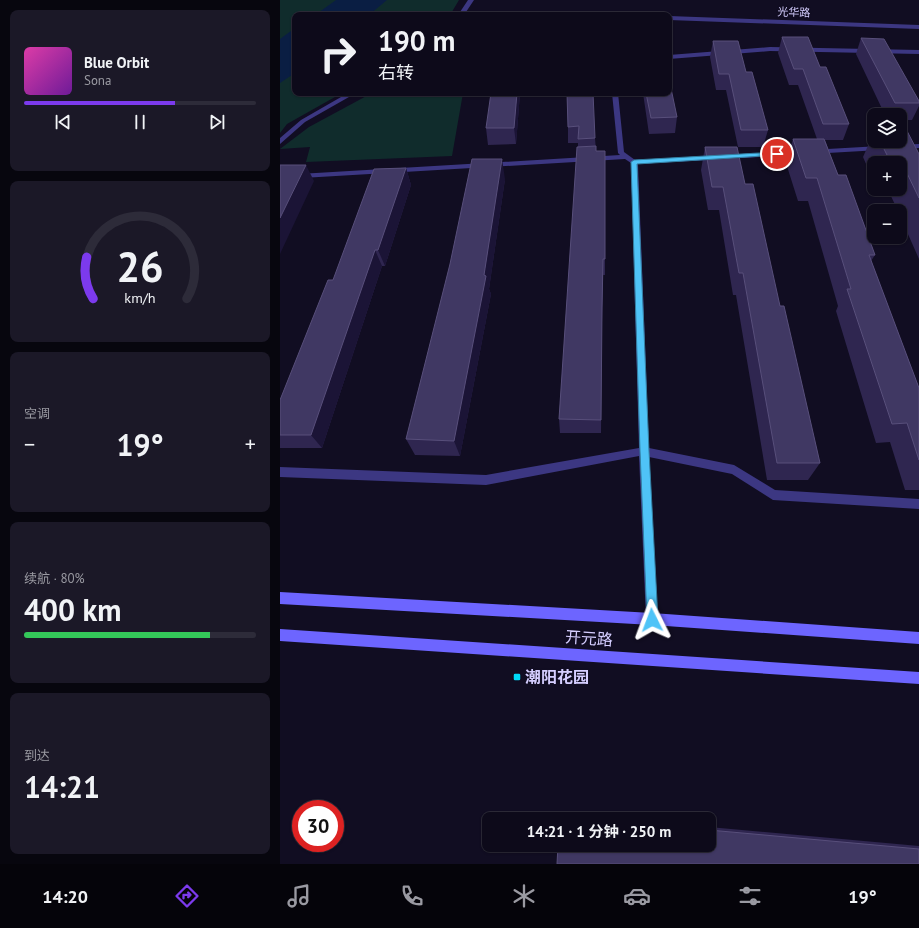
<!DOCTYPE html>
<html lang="zh">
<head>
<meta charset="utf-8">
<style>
  :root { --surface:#0d0a1a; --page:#1b1827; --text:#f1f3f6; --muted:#9a9aa2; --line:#2d2b39; --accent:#7c3aed }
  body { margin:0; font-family:"PT Sans","Noto Sans SC",sans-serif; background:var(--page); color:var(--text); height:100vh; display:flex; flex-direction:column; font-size:15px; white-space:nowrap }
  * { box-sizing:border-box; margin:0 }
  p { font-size:13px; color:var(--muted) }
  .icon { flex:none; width:22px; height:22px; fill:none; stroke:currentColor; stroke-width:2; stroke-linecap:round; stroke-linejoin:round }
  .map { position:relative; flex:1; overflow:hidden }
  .drawer { display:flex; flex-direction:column; gap:10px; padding:10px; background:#07060e; width:280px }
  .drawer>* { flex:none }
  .banner { position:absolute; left:12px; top:12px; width:380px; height:84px; border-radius:8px; box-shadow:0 1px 3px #0004,0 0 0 1px var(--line); background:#0d0a1a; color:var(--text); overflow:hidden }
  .buttons { position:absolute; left:587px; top:108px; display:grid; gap:8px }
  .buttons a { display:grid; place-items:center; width:40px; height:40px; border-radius:8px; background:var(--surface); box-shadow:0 1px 3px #0004,0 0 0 1px var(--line); font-size:20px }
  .speed { position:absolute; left:12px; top:800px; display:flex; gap:8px; font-size:20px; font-weight:700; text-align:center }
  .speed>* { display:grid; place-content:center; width:52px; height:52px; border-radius:50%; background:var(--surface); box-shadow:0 1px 3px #0004,0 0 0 1px var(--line); line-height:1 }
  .speed .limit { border:6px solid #d22; background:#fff; color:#111 }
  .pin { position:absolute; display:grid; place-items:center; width:34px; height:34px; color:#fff; margin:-17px; border:2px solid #fff; border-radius:50%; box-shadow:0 1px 4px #0007 }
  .me { position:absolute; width:44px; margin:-22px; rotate:357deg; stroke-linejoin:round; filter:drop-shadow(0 0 3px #0008) }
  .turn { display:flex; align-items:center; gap:14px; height:84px; padding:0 20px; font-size:18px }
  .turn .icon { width:52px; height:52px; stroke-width:2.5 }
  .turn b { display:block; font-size:28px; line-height:34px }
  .big { font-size:30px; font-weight:700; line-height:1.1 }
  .drawer .card { flex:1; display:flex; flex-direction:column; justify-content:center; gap:6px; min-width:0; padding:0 14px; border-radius:8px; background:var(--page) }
  .drawer .dial { align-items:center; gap:0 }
  .dial svg { height:104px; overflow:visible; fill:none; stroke:var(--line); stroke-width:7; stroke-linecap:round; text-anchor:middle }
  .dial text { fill:var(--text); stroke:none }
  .song { display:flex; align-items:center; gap:12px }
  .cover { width:48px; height:48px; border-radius:6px; background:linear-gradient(135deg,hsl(320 70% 55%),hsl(280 70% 35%)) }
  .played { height:4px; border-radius:2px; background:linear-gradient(90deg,var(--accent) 65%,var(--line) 65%) }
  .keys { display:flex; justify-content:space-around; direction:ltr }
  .heat { display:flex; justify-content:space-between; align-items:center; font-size:22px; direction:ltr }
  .charge { height:6px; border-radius:3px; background:linear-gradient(90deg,#34c759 80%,var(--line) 0) }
  .trip { position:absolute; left:202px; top:812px; width:234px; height:40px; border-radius:8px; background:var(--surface); box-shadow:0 1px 3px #0004,0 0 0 1px var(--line); font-weight:700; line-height:40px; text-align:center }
  .tabs { display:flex; height:64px; justify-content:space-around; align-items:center; background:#05040a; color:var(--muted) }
  .tabs .icon { width:28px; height:28px }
  .tabs .selected { color:var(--accent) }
  .tabs b { font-size:18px; color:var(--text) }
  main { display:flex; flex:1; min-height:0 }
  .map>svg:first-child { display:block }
  .green { fill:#102c2c }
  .water { fill:#0a1e43 }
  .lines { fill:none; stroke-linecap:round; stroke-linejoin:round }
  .minor { fill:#3c3782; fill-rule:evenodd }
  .tertiary { fill:#3c3782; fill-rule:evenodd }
  .secondary { fill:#6d65ff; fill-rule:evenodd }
  .wall { fill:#2f2650 }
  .shaded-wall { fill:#1b1436 }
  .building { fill:#403863; stroke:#584f7b }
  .route { fill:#4fc3f7; stroke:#337fa1 }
  .poi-dot { fill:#00daf9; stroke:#110d22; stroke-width:1.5 }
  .labels { text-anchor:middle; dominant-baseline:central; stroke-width:3; stroke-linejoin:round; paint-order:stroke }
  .far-street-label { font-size:11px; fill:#d5ceff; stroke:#110d22 }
  .near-street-label { font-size:16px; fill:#d5ceff; stroke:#110d22 }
  .near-poi-label { font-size:16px; font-weight:bold; fill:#d5ceff; stroke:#110d22; text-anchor:start }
</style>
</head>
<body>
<main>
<section class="drawer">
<div class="card">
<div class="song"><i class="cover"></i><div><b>Blue Orbit</b><p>Sona</p></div></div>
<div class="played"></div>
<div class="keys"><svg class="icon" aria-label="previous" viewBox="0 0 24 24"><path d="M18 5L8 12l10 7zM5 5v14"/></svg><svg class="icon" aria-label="pause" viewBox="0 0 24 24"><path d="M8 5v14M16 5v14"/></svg><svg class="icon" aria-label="next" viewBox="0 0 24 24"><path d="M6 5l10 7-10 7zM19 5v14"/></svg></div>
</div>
<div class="card dial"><svg viewBox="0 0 100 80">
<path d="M14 69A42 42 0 1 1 86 69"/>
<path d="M14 69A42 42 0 0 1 9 37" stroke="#7c3aed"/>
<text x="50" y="56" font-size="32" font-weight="700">26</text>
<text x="50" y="72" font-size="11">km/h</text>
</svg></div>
<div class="card"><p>空调</p>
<div class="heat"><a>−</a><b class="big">19°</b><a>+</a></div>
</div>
<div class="card"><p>续航 · 80%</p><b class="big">400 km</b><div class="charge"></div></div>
<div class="card"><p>到达</p><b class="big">14:21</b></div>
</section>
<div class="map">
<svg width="639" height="864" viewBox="0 0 639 864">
  <rect width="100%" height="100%" fill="#110d22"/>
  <path class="green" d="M0,0h179l-9,15h-155v78h47l-55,31 -7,9z
    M92,93h91l-11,63 -146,6 4,-15 -30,2 29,-22z"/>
  <path class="water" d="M56,0h51l-18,15h-54z
    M15,28v45l-15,10v-44z"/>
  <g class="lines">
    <path class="minor" d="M188,0h6l-10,15h-6z
      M490,47l149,3v4l-149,-3 -101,8v-4z
      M68,93h8l-51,29 -25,22v-6l21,-18z
      M332,93h6l6,59 11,8 245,-14 3,2 -3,2 -242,14 11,284 85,17 41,25 144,9v10l-146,-9 -41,-26 -83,-17 9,162 -2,4 -4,2 -4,-2 -2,-4 -7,-163 -153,29 -206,-8v-10l206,8 153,-27 -8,-285 -6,-4 -340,20 -2,4h-3v-8h2l338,-20 -2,-2z
      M639,144v4l-17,1 -3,-2 3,-2z"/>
    <path class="tertiary" d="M182,11l75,2 3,2 -80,-1v-2z
      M389,16l250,9v4l-250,-9z"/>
    <path class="secondary" d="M0,592l372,21 267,19v12l-267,-19 -372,-21z
      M0,629l639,43v12l-639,-43z"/>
  </g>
  <path class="wall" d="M502,37l38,30 29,57 -6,16h-18l13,35 37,80 -4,6 48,127v102h-14l-15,-48 -14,1 -40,-132 2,-5 -30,-105h-10l-12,-38 7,-24h24l-19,-54h-9l-11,-32z
    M581,38l58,63v5l-7,14h-12v-5h-15l-29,-61z
    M433,41l33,31 22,58 -5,17h-25l-12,-57h-10l-6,-33z
    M240,93l-4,51 -28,1 -2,-17z
    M287,93l28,45 1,13h9v124h-2l-1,48 -1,110h-41l-1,-14 19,-272v-4h-10v-16z
    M363,93h26l8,24 -2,16 -26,1z
    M594,132v9h26l19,13v105l-19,-43v-5h-2l-8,-17h-11l-2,-5h23v-26h-26v19l-11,-25z
    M425,147l40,37 35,122 40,157 -12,17h-41l-31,-185h-3l-14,-85h-11l-7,-40z
    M126,168l5,17 -26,81h-3l-60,182h-42v-48z
    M225,179l-16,110 2,5 -31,162 -45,-1 -9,-16z
    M283,814l57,5h-60v-2z
    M429,827l210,19v18l-210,-19z"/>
  <path class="shaded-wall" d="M237,93h3l-4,51 -2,-16z
    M222,159l3,20 -16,110 2,5 -31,162 -6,-15 30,-166z
    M26,165l8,16 -34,73v-36z
    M126,168l5,17 -26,81 -7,-16z
    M95,250l7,16 -60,182 -11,-13z"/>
  <path class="building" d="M502,37h26l12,30h6l23,57h-26l-20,-55h-9z
    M581,38l23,1 35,62v2h-24z
    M433,41h25l8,31h6l16,58h-27l-12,-56h-10z
    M389,79l8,38 -26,1 -5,-25h23z
    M211,93h26l-3,35h-28z
    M287,93h26l2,45 -17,1 1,-13 -11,1z
    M620,129h6l13,25v44l-15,-31h-4v-4h-9l-11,-22h20z
    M513,139h31l14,36h8l29,80h-6l50,133v72l-12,-37 -15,1 -45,-135h4l-34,-111h-11z
    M316,146v5h9v108h-2l-1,49 -1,112 -42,-1 18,-272z
    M425,147h32l8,37h8l27,122h4l36,157h-43l-34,-190h-4l-16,-86h-11z
    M192,159h30l-18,116 2,1 -32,165 -48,-2 44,-175z
    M0,165h26l-26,53z
    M126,168l-28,82h-3l-64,185h-31v-35l48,-120h5l41,-111z
    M280,817l27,2h-27z
    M429,830l210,19v15h-362l1,-19h151z"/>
  <path class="route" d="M497,152l2,1v2l-142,9 12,287 9,169 -2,3 -4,2 -4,-2 -1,-3 -7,-169 -9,-289 3,-2z"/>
  <rect class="poi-dot" x="233" y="673" width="8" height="8" rx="2"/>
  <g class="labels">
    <g class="far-street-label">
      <text transform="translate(514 12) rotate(2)">光华路</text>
    </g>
    <g class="near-street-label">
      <text transform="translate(309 638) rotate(4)">开元路</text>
    </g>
    <g class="near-poi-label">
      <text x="245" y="677">潮阳花园</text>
    </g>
  </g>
</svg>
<div class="buttons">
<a><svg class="icon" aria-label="layers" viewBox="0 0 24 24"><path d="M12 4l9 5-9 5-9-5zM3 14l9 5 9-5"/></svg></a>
<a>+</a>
<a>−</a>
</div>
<div class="speed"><div class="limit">30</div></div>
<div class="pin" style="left:497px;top:154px;background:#d93025"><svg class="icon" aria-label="arrive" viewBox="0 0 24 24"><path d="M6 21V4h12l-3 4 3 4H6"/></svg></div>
<svg class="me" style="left:372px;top:620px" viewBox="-20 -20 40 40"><path d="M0-17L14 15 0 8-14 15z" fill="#4fc3f7" stroke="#fff" stroke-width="4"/></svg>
<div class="trip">14:21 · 1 分钟 · 250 m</div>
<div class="banner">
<div class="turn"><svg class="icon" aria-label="right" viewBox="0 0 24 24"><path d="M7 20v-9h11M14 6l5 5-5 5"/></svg><div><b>190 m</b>右转</div></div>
</div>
</div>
</main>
<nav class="tabs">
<b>14:20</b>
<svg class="icon selected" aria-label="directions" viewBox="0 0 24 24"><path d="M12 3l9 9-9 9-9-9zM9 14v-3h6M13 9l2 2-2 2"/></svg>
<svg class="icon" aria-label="music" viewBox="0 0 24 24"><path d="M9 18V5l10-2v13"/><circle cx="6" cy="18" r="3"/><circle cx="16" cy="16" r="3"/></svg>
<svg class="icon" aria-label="phone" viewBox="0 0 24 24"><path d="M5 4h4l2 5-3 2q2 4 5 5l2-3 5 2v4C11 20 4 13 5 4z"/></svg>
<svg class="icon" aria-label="climate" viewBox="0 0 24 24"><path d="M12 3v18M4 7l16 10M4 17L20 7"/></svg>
<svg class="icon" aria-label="car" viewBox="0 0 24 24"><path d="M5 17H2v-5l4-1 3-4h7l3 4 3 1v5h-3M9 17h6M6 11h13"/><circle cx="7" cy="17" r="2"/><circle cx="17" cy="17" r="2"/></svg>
<svg class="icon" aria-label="filters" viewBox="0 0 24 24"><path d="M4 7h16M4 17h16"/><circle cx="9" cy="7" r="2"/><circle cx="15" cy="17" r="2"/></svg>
<b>19°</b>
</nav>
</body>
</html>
